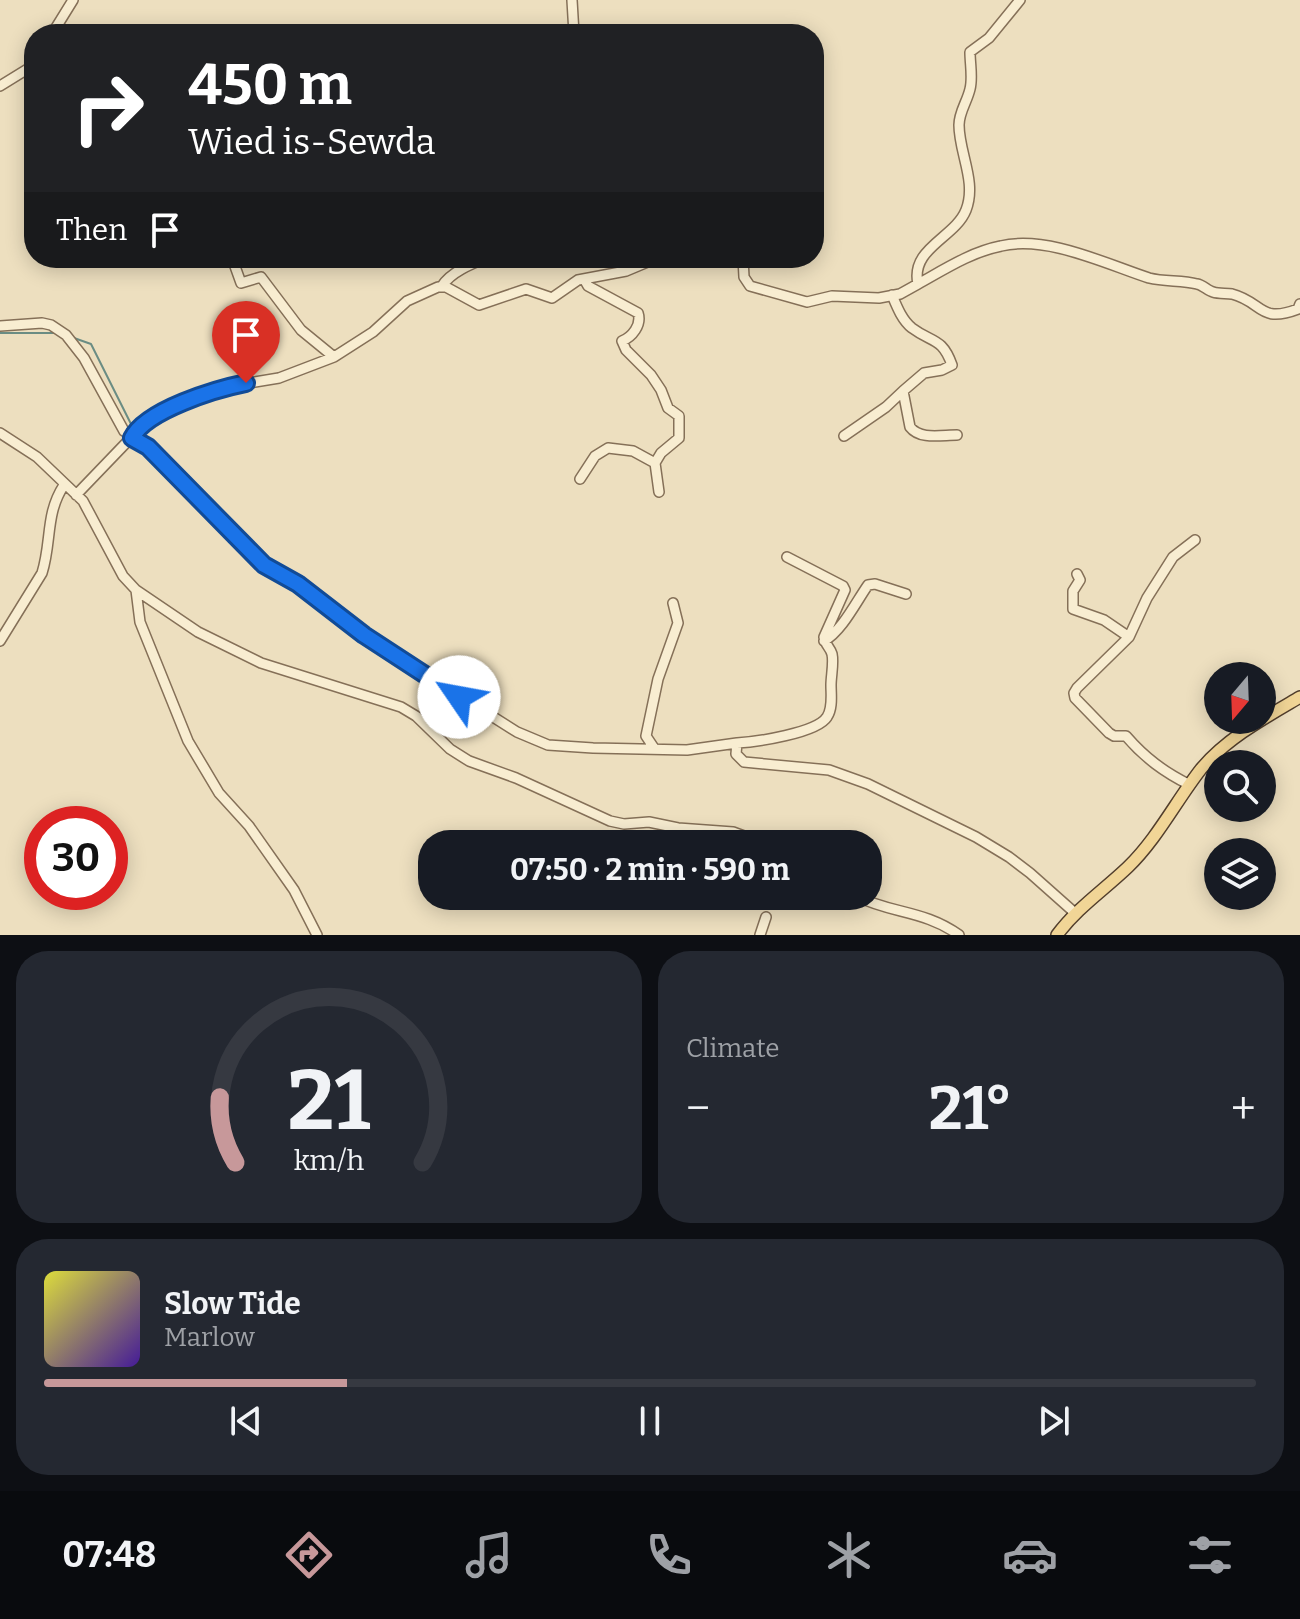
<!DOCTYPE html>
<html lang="en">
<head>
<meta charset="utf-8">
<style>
  :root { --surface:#171b24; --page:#242831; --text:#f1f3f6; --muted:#9ea1a6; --line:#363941; --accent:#c7989a }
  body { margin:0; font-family:Bitter,serif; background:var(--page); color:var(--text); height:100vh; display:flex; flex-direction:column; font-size:30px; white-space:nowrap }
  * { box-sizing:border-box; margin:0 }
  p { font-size:26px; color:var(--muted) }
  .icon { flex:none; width:44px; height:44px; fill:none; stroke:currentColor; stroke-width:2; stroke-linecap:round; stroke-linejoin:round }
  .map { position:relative; height:935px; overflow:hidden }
  .side { display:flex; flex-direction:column; gap:16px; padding:16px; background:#0d0f14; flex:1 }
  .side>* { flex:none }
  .banner { position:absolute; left:24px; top:24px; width:800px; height:244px; border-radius:32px; box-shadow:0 4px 20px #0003; background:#202124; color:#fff; overflow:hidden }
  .needle { width:52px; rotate:199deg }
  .tools { position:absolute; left:1204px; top:662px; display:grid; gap:16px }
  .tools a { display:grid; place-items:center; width:72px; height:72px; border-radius:50%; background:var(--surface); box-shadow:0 4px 20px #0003; font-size:40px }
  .speed { position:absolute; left:24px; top:806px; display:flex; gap:16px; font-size:40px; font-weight:700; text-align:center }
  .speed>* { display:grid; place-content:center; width:104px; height:104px; border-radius:50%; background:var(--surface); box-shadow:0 4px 20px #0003; line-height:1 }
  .speed .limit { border:12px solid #d22; background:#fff; color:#111 }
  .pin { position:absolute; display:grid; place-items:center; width:68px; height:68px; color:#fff; margin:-82px -34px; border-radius:50% 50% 50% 0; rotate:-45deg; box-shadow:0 0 8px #0007 }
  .pin .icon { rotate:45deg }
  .me { position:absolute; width:88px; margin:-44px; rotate:303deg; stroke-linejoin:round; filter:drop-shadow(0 0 6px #0008) }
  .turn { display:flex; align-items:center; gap:28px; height:168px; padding:0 32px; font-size:36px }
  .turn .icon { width:104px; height:104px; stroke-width:2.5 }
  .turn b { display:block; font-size:56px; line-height:68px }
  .then { display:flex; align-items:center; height:76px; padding:0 32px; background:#0003; gap:16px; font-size:30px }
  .big { font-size:60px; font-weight:700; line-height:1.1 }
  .side .card { flex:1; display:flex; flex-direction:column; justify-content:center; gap:12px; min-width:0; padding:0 28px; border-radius:32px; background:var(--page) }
  .side .dial { align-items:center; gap:0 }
  .dial svg { height:208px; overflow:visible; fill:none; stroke:var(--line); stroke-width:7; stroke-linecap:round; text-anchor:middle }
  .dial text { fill:var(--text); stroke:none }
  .song { display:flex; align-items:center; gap:24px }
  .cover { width:96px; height:96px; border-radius:12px; background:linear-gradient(135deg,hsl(60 70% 55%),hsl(260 70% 35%)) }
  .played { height:8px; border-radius:4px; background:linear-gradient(90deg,var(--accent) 25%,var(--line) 25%) }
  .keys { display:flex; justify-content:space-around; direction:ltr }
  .heat { display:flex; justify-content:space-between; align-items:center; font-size:44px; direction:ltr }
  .side .tiles { flex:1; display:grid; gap:16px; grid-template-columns:1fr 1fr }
  .card:last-child { grid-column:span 2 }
  .trip { position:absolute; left:418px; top:830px; width:464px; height:80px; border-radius:32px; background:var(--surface); box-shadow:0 4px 20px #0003; font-weight:700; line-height:80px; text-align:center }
  .tabs { display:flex; height:128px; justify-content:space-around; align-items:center; background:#090b0e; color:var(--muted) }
  .tabs .icon { width:56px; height:56px }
  .tabs .current { color:var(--accent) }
  .tabs b { font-size:36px; color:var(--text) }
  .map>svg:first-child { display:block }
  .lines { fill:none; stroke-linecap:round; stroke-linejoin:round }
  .stream { stroke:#6a8c83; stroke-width:2 }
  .minor-casing { stroke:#857058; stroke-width:12 }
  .major-casing { stroke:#523e2c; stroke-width:14 }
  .minor { stroke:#f8edd1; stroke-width:9 }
  .major { stroke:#f1d596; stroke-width:11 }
  .route-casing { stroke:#114b97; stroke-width:20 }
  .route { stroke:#1a73e8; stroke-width:14 }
</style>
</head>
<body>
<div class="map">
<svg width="1300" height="935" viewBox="0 0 1300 935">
  <rect width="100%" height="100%" fill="#eddfbf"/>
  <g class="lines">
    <path class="stream" d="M0,333h56
      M74,338l17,6 43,86
      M175,481l77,80"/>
    <defs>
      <path id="minor" d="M572,0l2,34
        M52,34l21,-34
        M0,86l34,-21
        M232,258l9,25 20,-6 40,53 33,27
        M743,258l1,19 6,9 57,16 25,-6 47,2 21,-4 18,-10c-8,-36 37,-46 48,-74 11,-28 -7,-57 -7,-85 0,-13 8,-23 11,-36 3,-11 0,-25 0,-37l19,-14 31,-38
        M584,279l4,7 50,27c4,12 -6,24 -16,28l4,9 25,25 10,15 7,18 11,8v22l-18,15 -6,10 4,29
        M918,284c27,-15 53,-32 83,-38 46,-11 105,18 148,32 16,4 33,2 48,6 6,1 11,7 16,8 6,2 13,1 19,2 31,8 27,30 66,15l2,-5
        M442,286c9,-14 29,-22 44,-28
        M892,295c5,12 10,25 20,33 20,15 30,9 40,37l-10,5 -18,3 -21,18 7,36c10,13 31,8 47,8
        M0,326l42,-3 9,2 15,10 18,23 40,73 24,16 108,112 50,30 64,50 147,93 31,13 45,3 94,2 50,-7 -1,11 8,8 85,8 39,14 108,53 33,20 21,16 45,40
        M0,433l37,24 46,44 40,75 13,14 62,42 63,31 140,44 15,9 34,33 19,12 47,17 94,43 14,3 25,-2 29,6 55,4 33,12
        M844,436l42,-29 17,-16
        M580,479l15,-23 13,-8 25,3 22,12
        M76,495l74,-77 53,-23 34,-10 42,-7 55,-21 39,-25 34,-31 31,-14h8l33,18 47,-16 26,9 26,-18 48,-9 31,-13
        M1077,574l3,6 -7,11v18l31,11 25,17 -52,51 -3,5 1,5 34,35 5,3h12c19,22 38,36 64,49
        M136,590l4,32 48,119 31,52 30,33 45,64 23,45
        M1129,637l18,-39 26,-41 22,-17
        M0,641l42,-68c10,-32 3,-59 22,-88
        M824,641c18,-10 32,-39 44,-56l7,-1 31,10
        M737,743c19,-1 80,-10 90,-26 6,-9 4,-22 4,-32 0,-9 3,-22 1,-31 -2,-7 -7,-9 -8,-17l21,-47 -2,-4 -56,-29
        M654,748l-8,-12 12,-57 20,-56 -5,-20
        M856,896c36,18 68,14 103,39
        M760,935l6,-18"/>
      <path id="major" d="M1057,935c20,-27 47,-45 71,-68 29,-28 48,-66 73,-98 26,-31 65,-52 99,-72"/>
    </defs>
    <use href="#minor" class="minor-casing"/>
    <use href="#major" class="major-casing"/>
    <use href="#minor" class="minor"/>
    <use href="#major" class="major"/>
  </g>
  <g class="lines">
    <defs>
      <path id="route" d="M246,383c-30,6 -100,27 -114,55l16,9 116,118 34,19 66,51 95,62"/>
    </defs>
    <use href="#route" class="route-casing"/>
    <use href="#route" class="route"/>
  </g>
</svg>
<div class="tools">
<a><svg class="needle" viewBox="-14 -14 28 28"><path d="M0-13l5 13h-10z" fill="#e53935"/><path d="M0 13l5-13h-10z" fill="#9ea1a6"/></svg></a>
<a><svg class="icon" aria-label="search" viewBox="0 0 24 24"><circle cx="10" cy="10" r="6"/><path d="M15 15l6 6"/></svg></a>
<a><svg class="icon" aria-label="layers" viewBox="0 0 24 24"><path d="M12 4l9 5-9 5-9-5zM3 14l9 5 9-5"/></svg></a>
</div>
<div class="speed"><div class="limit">30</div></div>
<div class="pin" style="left:246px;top:383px;background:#d93025"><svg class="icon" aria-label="arrive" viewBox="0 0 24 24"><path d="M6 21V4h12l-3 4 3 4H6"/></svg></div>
<svg class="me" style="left:459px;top:697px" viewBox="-20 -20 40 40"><circle r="19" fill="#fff"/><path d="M0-13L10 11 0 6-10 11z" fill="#1a73e8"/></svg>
<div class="trip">07:50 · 2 min · 590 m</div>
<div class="banner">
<div class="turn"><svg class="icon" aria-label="right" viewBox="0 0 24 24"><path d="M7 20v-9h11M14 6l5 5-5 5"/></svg><div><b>450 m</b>Wied is-Sewda</div></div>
<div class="then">Then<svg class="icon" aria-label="arrive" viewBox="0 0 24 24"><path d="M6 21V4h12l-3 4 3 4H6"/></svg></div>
</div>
</div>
<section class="side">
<div class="tiles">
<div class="card dial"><svg viewBox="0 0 100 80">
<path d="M14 69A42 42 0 1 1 86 69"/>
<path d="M14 69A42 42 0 0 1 8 44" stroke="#c7989a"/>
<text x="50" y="56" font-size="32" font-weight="700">21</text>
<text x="50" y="72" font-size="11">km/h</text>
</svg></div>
<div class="card"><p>Climate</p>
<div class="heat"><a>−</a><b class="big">21°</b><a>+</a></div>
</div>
<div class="card">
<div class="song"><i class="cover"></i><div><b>Slow Tide</b><p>Marlow</p></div></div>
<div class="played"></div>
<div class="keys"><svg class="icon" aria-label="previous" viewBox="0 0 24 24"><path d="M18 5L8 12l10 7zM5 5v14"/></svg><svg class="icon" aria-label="pause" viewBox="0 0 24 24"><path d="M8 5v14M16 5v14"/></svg><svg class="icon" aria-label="next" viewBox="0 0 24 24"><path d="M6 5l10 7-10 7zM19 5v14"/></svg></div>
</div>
</div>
</section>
<nav class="tabs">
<b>07:48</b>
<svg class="icon current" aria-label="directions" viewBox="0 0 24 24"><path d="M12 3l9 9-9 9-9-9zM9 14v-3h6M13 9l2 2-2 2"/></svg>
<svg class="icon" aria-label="music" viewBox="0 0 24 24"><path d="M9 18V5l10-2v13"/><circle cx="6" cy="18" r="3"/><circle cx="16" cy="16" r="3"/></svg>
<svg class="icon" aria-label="phone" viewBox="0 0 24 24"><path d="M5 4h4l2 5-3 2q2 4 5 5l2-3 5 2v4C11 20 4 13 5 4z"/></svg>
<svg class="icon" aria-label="climate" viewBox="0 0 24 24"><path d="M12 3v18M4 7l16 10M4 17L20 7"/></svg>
<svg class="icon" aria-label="car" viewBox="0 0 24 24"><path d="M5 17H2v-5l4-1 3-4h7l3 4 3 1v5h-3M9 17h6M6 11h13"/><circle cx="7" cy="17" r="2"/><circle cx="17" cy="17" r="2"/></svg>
<svg class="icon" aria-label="filters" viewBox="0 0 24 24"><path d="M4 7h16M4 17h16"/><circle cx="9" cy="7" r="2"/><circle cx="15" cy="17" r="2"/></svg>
</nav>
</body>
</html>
